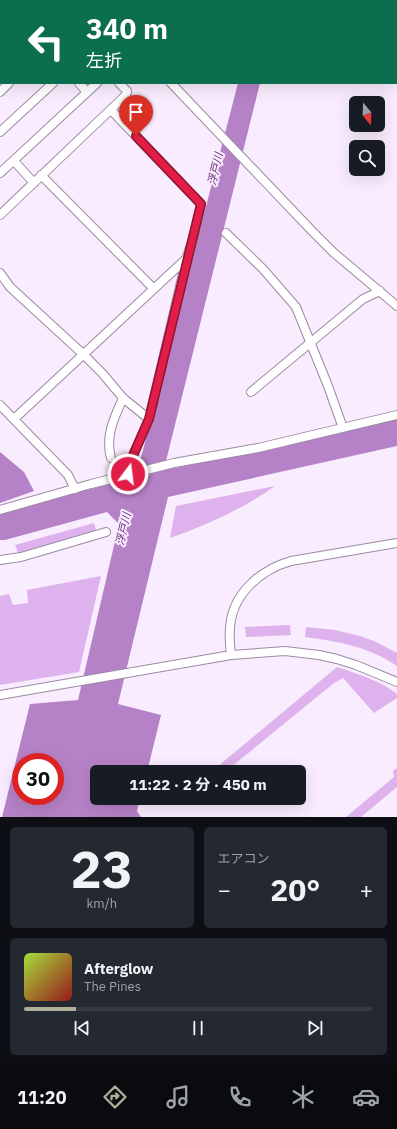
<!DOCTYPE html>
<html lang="ja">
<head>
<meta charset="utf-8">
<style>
  :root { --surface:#171b24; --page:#242831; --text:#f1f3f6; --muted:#9ea1a6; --line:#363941; --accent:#aeaf99 }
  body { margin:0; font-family:"IBM Plex Sans","Noto Sans JP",sans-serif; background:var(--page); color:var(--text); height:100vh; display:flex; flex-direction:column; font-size:15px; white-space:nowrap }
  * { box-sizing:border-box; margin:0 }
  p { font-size:13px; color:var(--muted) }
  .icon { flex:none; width:22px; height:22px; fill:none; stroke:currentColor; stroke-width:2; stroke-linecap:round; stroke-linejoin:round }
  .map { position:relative; height:817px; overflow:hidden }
  .panel { display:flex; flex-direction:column; gap:10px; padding:10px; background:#0d0f14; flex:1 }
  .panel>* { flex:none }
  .banner { position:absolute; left:0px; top:0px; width:397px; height:84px; box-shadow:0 4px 16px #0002; background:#0b6e4f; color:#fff; overflow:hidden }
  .needle { width:26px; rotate:161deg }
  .controls { position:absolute; left:349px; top:96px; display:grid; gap:8px }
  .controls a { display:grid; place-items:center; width:36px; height:36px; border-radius:6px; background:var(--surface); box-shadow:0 4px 16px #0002; font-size:20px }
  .speed { position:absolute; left:12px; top:753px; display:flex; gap:8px; font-size:20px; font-weight:700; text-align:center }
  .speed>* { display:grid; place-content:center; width:52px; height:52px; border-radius:50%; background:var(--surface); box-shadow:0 4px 16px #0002; line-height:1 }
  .speed .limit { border:6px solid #d22; background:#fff; color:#111 }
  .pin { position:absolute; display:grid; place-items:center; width:34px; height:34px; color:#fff; margin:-41px -17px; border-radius:50% 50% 50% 0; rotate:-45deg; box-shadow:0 0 4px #0007 }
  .pin .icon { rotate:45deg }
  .me { position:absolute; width:44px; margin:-22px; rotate:15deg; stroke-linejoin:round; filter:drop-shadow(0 0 3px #0008) }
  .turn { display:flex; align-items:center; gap:14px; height:84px; padding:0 20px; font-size:18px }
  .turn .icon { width:52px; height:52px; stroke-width:2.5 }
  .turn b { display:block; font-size:28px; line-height:34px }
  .big { font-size:30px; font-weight:700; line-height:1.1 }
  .panel .tile { flex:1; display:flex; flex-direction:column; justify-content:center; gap:6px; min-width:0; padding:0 14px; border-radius:6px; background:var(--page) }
  .panel .dial { align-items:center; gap:0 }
  .dial b { font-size:52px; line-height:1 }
  .song { display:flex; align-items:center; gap:12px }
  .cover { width:48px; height:48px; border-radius:6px; background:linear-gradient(135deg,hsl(80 70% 55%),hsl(0 70% 35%)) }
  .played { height:4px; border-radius:2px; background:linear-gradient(90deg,var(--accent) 15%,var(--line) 15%) }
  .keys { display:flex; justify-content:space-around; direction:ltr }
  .heat { display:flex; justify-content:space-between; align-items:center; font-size:22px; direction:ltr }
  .panel .tiles { flex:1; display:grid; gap:10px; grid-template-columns:1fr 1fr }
  .tile:last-child { grid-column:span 2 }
  .trip { position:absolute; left:90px; top:765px; width:216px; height:40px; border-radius:6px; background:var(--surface); box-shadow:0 4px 16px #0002; font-weight:700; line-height:40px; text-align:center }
  .dock { display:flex; height:64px; justify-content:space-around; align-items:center; background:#090b0e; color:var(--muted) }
  .dock .icon { width:28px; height:28px }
  .dock .selected { color:var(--accent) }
  .dock b { font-size:18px; color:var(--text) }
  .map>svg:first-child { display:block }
  .green { fill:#deb3ed }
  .water { fill:#b682c7; fill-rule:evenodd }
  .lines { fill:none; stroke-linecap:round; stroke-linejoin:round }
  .minor-casing { stroke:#9d89a4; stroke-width:10 }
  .minor { stroke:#fff; stroke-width:8 }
  .route-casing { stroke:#92132f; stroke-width:10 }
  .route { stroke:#e11d48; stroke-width:7 }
  .labels { text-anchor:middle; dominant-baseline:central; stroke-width:4; stroke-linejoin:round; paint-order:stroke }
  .water-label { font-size:11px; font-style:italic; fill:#692a7d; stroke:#f9ecfe }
</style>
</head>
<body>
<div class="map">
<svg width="397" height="817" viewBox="0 0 397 817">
  <rect width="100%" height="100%" fill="#f9ecfe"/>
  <path class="green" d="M275,486c-32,23 -68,39 -105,52l6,-32z
    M94,523l2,7 -78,23 -3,-8z
    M101,576l-22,96 -79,13v-89l9,-2 4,11 15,-2 -1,-13z
    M290,625l1,10 -45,2 -1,-10z
    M306,627l29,3 25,6 14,5 23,12v13c-30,-20 -57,-24 -92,-29z
    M337,667c21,7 42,13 60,27v4l-23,15 -31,-35 -9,5 -109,89h-14z
    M397,768v19l-36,30h-15l48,-40 -1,-6z"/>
  <path class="water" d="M238,83h22l-94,378 9,7 222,-49v27l-229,51 -50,207 43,11 -14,57h-50v26h43l-3,13 4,6h-139l28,-113 48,-4 41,-176 -12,-12 -102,28h-5v-27l136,-36zM21,762h34v34h-34z
    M0,452l24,20 10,19 -34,12z"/>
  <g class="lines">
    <defs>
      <path id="minor" d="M92,0l1,1
        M148,0l1,1
        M185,0l1,1
        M200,1l1,-1
        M0,50h1
        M79,83l8,9
        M171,83l141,148 22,22 63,53
        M0,92l9,-9
        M111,110l90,94 -6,28 -8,25 -38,162 -18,41 -3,15
        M0,132l53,-49
        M14,161l20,22
        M0,173l97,-90
        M41,175l113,114
        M0,215l126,-120 1,-4 -8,-8
        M226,233l37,36 33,38 32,79 15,42
        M0,273l10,14 74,68 18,18 21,25 26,21
        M251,392l112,-93 17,-8
        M0,405l68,70 7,14
        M14,419l173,-161
        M111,458c-6,-22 3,-40 12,-60
        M0,510l91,-26 83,-21 84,-15 139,-33
        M0,560l21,-3 85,-25
        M231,655c-1,-9 -2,-18 -1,-27 2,-34 30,-58 61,-67l106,-18
        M0,695l231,-40 54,-4 34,4 18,4 19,6 41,17"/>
    </defs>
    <use href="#minor" class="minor-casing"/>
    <use href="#minor" class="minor"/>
  </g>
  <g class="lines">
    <defs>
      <path id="route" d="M128,474l3,-14 18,-41 52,-215 -65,-68"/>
    </defs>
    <use href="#route" class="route-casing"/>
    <use href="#route" class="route"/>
  </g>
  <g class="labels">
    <g class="water-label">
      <text transform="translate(215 169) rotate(-77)">浮戸川</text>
      <text transform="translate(123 529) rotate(-77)">浮戸川</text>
    </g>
  </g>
</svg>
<div class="controls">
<a><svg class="needle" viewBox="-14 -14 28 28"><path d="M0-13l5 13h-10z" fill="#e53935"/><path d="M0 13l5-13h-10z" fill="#9ea1a6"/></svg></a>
<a><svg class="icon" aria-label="search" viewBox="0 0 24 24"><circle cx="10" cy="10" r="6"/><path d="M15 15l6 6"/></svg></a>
</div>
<div class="speed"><div class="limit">30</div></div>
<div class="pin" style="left:136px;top:136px;background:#d93025"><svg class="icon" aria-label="arrive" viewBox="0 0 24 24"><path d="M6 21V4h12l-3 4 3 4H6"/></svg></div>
<svg class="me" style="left:128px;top:474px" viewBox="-20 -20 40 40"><circle r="17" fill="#e11d48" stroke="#fff" stroke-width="3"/><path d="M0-11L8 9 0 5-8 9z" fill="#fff"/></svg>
<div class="trip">11:22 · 2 分 · 450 m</div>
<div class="banner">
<div class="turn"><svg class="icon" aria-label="left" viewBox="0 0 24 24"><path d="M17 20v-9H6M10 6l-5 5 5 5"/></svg><div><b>340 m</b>左折</div></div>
</div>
</div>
<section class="panel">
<div class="tiles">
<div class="tile dial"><b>23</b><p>km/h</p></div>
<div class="tile"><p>エアコン</p>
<div class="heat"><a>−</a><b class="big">20°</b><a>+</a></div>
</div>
<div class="tile">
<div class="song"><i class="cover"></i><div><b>Afterglow</b><p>The Pines</p></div></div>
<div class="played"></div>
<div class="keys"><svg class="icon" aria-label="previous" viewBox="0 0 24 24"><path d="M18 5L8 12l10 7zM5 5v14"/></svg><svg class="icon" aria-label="pause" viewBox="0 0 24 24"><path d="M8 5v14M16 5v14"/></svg><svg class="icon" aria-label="next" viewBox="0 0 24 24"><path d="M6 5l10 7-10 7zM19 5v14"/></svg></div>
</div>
</div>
</section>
<nav class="dock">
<b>11:20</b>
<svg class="icon selected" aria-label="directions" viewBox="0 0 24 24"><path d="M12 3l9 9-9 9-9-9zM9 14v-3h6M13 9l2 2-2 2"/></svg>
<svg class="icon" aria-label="music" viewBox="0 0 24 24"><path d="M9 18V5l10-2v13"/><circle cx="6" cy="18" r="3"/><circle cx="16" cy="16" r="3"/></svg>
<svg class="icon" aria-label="phone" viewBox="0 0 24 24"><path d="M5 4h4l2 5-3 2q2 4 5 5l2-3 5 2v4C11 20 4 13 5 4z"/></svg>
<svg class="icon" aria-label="climate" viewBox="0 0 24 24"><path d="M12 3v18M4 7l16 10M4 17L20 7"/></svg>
<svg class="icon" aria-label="car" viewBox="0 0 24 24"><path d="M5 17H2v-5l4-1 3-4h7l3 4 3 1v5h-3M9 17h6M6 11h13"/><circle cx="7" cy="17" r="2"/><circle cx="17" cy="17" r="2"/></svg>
</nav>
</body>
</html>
